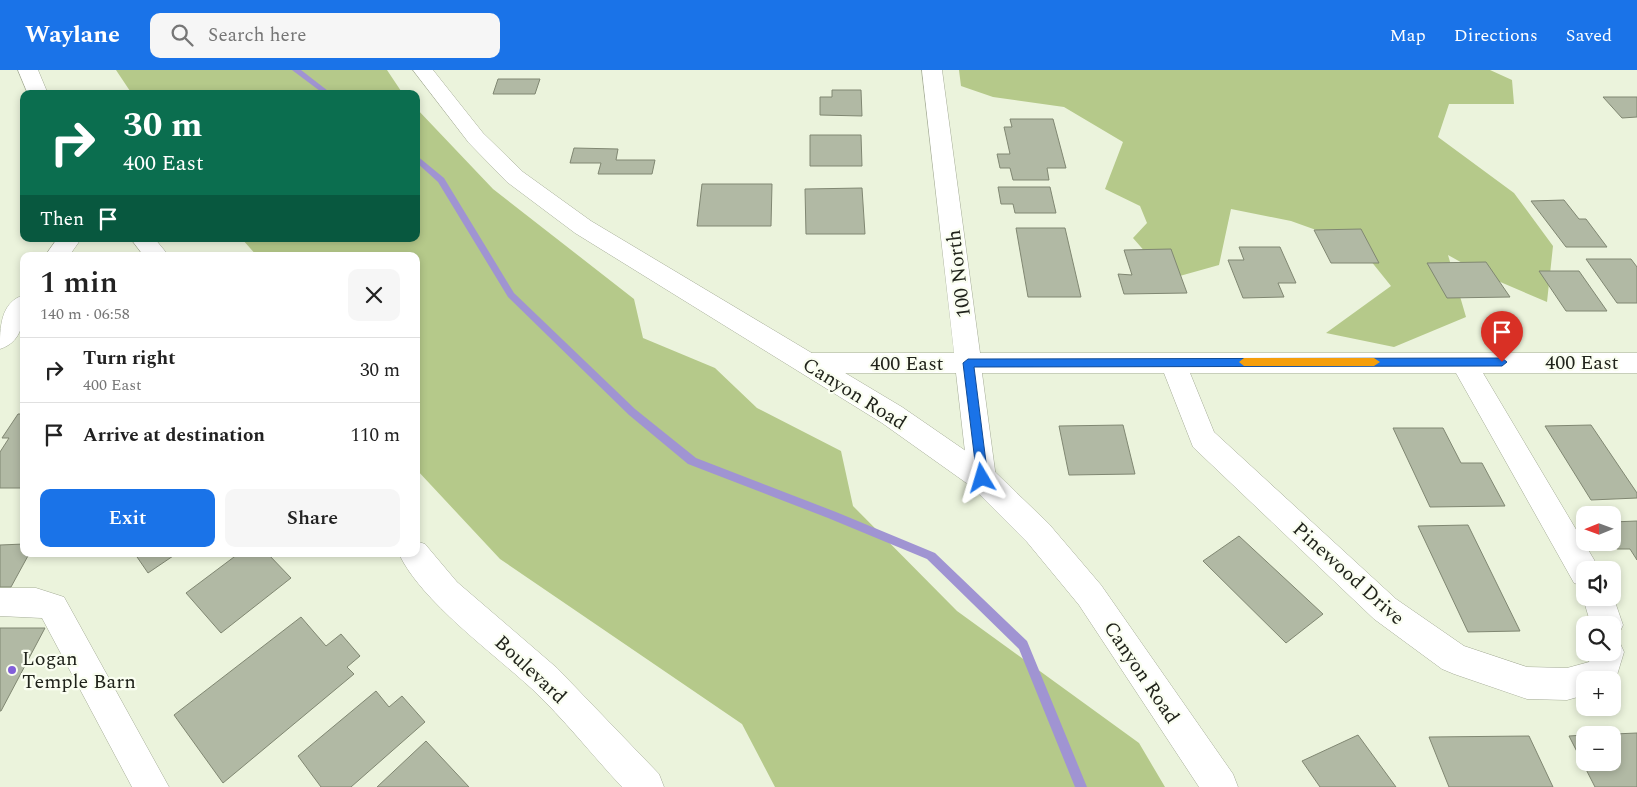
<!DOCTYPE html>
<meta charset="utf-8">
<style>
:root{--surface:#fff;--page:#f6f6f6;--text:#222;--muted:#767676;--line:#e0e0e0;--accent:#1a73e8}
body{margin:0;font-family:Spectral,serif;background:var(--page);color:var(--text);height:100vh;display:flex;flex-direction:column;font-size:19px;white-space:nowrap}
*{box-sizing:border-box;margin:0}
p{font-size:16px;color:var(--muted)}
.icon{flex:none;width:28px;height:28px;fill:none;stroke:currentColor;stroke-width:2;stroke-linecap:round;stroke-linejoin:round}
.map{position:relative;flex:1;overflow:hidden}
.sheet{position:absolute;left:20px;top:182px;width:400px;height:305px;display:flex;flex-direction:column;background:var(--surface);border-radius:10px;box-shadow:0 2px 8px #0003}
.sheet>*{flex:none}
.banner{position:absolute;left:20px;top:20px;width:400px;height:152px;border-radius:10px;box-shadow:0 2px 8px #0003;background:#0b6e4f;color:#fff;overflow:hidden}
.needle{width:32px;rotate:269deg}
.controls{position:absolute;left:1576px;top:436px;display:grid;gap:10px}
.controls a{display:grid;place-items:center;width:45px;height:45px;border-radius:10px;background:var(--surface);box-shadow:0 2px 8px #0003;font-size:25px}
.pin{position:absolute;display:grid;place-items:center;width:42px;height:42px;color:#fff;margin:-51px -21px;border-radius:50% 50% 50% 0;rotate:-45deg;box-shadow:0 0 5px #0007}
.pin .icon{rotate:45deg}
.me{position:absolute;width:55px;margin:-28px;rotate:353deg;stroke-linejoin:round;filter:drop-shadow(0 0 4px #0008)}
.turn{display:flex;align-items:center;gap:18px;height:105px;padding:0 20px;font-size:22px}
.turn .icon{width:65px;height:65px;stroke-width:2.5}
.turn b{display:block;font-size:35px;line-height:42px}
.then{display:flex;align-items:center;height:48px;padding:0 20px;background:#0003;gap:10px;font-size:19px}
.round{display:grid;place-items:center;flex:none;width:52px;height:52px;border-radius:10px;background:var(--page)}
.overview{display:flex;align-items:center;justify-content:space-between;height:85px;padding:0 20px}
h1{font-size:30px;font-weight:600;line-height:38px}
.action{display:flex;gap:10px;margin-top:auto;padding:10px 20px}
.action a{flex:1;height:58px;border-radius:10px;background:var(--accent);color:#fff;font-size:20px;font-weight:600;line-height:58px;text-align:center}
.action a+a{background:var(--page);color:var(--text)}
ul{padding:0;list-style:none}
li{display:flex;align-items:center;gap:15px;height:65px;padding:0 20px;border-top:1px solid var(--line)}
li div{flex:1}
li b{display:block;font-size:19px}
li em{font-style:normal}
header{display:flex;align-items:center;gap:30px;box-sizing:border-box;height:70px;padding:0 25px;background:var(--accent);color:#fff}
header strong{font-size:24px}
nav{display:flex;gap:28px;margin-inline-start:auto;font-size:18px}
.search{width:350px;height:45px;background:var(--page);display:flex;align-items:center;gap:12px;box-sizing:border-box;padding:0 18px;border-radius:10px;color:var(--muted);font-size:19px}
.map>svg:first-child{display:block}
</style>
<header>
<strong>Waylane</strong>
<div class="search"><svg class="icon" aria-label="search" viewBox="0 0 24 24"><circle cx="10" cy="10" r="6"/><path d="M15 15l6 6"/></svg>Search here</div>
<nav><a>Map</a><a>Directions</a><a>Saved</a></nav>
</header>
<div class="map">
<svg width="1637" height="717" viewBox="0 0 1637 717">
<rect width="100%" height="100%" fill="#ebf3dc"/>
<path fill="#b5c98a" d="M116 0H387L403 24H132Z
M959 0H1490L1512 10 1514 34H1449L1438 67 1514 123 1553 176 1547 232 1484 205 1448 185 1466 247 1394 277 1326 263 1391 216 1358 175 1291 151 1231 139 1219 195 1169 209 1133 168 1147 153 1140 136 1105 119 1123 72 1064 37 993 27 961 16Z
M416 38 493 119 634 229 643 268 715 298 757 338 841 381 853 436 957 541 1139 673 1165 717H775L742 654 500 489 416 399V186H257L242 169H416Z"/>
<g fill="none" stroke-linecap="round" stroke-linejoin="round">
<path fill="#a094d2" fill-rule="evenodd" d="M292 0H301L332 24H324Z
M416 85 444 108 514 223 635 339 696 388 836 442 935 483 1027 571 1087 717H1075L1019 579 927 489 828 448 688 394 629 345 508 227 438 112 416 92Z"/>
</g>
<path fill="#b1b9a4" stroke="#808772" d="M498 9H540L535 24H493Z
M832 20H861L862 46 820 45V27H832Z
M1603 27H1637V47L1622 48Z
M1010 49H1053L1066 98H1047L1049 110H1013L1010 98H1000L997 84H1010L1004 57H1012Z
M810 65H861L862 96H810Z
M574 78 618 79 616 90H655L652 104H598L601 93H570Z
M702 114H772L771 156H697Z
M998 117H1050L1056 143H1015L1013 134H1001Z
M862 118 865 164H806L805 119Z
M1564 130 1579 149H1586L1607 177H1566L1531 131Z
M1016 158H1065L1081 227H1028Z
M1361 159 1379 193H1331L1314 160Z
M1239 177H1280L1296 213H1278L1284 227 1243 228 1228 190H1244Z
M1171 179 1187 223 1124 224 1118 204 1132 205 1124 180Z
M1586 189H1631L1637 197V233H1617Z
M1486 192 1510 227 1447 228 1427 193Z
M1539 201H1579L1607 241H1566Z
M18 344H24V418H0V382L9 368H2Z
M1123 355 1135 404 1069 405 1059 356Z
M1591 355 1637 423V428L1591 430 1545 356Z
M1393 358H1443L1461 393H1482L1505 436 1430 437Z
M1637 451V490L1630 479H1617L1612 472V452Z
M1468 455 1520 561 1468 562 1418 456Z
M1239 466 1323 544 1286 573 1203 491Z
M24 474V484H29L11 517H0V475Z
M135 484H176L148 503Z
M238 484H268L291 508 221 563 186 523Z
M301 547 326 576 341 564 360 586 347 597 354 604 223 713 174 645Z
M0 558H45L1 641H0Z
M376 621 389 637 402 626 425 652 351 717H321L298 686Z
M1637 663V717H1595L1569 666 1585 665V692H1612V665H1591Z
M1358 665 1396 717H1320L1302 691Z
M1529 666 1553 717H1449L1429 667Z
M426 671 469 717H377Z"/>
<g fill="none" stroke-linecap="round" stroke-linejoin="round">
<g stroke="#a5ac97" stroke-width="1">
<path id="minor" d="M18 0H38L48 24H28Z
M922 0H942L980 283H1637V303H1483L1596 493 1599 500H1585V517L1574 513 1456 303H1190L1214 362 1396 529 1464 576 1527 597 1567 598 1589 592 1592 582H1612V568L1619 571 1624 582 1614 615 1612 610H1585V625L1567 630 1527 629 1454 604 1442 599 1374 549 1193 377 1164 303H982L996 408 992 417 982 420 972 417 968 408 956 303H807L798 300 794 293 798 286 807 283H954Z
M57 169H81L69 186H45Z
M131 169H155L169 186H144Z
M24 225C24 246 25 271 0 279 0 258 0 232 24 225Z
M416 471 425 474 457 512 557 598 659 704 664 717H622C592 685 564 649 532 619 493 583 421 531 399 484H416Z
M0 518H36L64 527 169 717H132L42 548 0 546Z
M1612 523 1623 555 1618 566 1612 568V555H1591L1583 528 1585 524V528H1612Z"/>
</g>
<g stroke="#a5ac97" stroke-width="1">
<path id="major" d="M413 0H433L483 63 523 102 591 151 902 337 992 399 1049 454 1101 515 1233 704 1238 717H1199L1079 535 1027 472 972 417 882 353 575 163 507 112 469 73Z"/>
</g>
<use href="#minor" fill="#fff" fill-rule="evenodd"/>
<use href="#major" fill="#fff" fill-rule="evenodd"/>
</g>
<path fill="#1a73e8" stroke="#114b97" d="M1502 288 1507 292 1502 296 974 297 988 408 982 413 977 408 963 293 968 289Z"/>
<path fill="#f59e0b" d="M1244 288H1374L1380 292 1374 296H1244L1239 292Z"/>
<circle fill="#825fd9" stroke="#fafef1" stroke-width="2" cx="12" cy="600" r="5"/>
<g text-anchor="middle" stroke-width="4.5" stroke-linejoin="round" paint-order="stroke">
<g font-size="20" fill="#20231b" stroke="#fafef1">
<text transform="translate(958 204) rotate(-97)" y="7">100 North</text>
<text x="1582" y="299">400 East</text>
<text x="907" y="300">400 East</text>
<text transform="translate(855 323) rotate(32)" y="7">Canyon Road</text>
<text transform="translate(1349 503) rotate(42)" y="7">Pinewood Drive</text>
<text transform="translate(531 599) rotate(43)" y="7">Boulevard</text>
<text transform="translate(1142 602) rotate(56)" y="7">Canyon Road</text>
</g>
<g font-size="20" fill="#20231b" stroke="#fafef1" text-anchor="start">
<text x="22" y="595">Logan<tspan x="22" dy="23">Temple Barn</tspan></text>
</g>
</g>
</svg>
<div class="controls">
<a><svg class="needle" viewBox="-14 -14 28 28"><path d="M0-13l5 13h-10z" fill="#e53935"/><path d="M0 13l5-13h-10z" fill="#767676"/></svg></a>
<a><svg class="icon" aria-label="sound" viewBox="0 0 24 24"><path d="M4 9h4l5-4v14l-5-4H4zM17 9q2 3 0 6"/></svg></a>
<a><svg class="icon" aria-label="search" viewBox="0 0 24 24"><circle cx="10" cy="10" r="6"/><path d="M15 15l6 6"/></svg></a>
<a>+</a>
<a>−</a>
</div>
<div class="pin" style="left:1502px;top:292px;background:#d93025"><svg class="icon" aria-label="arrive" viewBox="0 0 24 24"><path d="M6 21V4h12l-3 4 3 4H6"/></svg></div>
<svg class="me" style="left:982px;top:408px" viewBox="-20 -20 40 40"><path d="M0-17L14 15 0 8-14 15z" fill="#1a73e8" stroke="#fff" stroke-width="4"/></svg>
<div class="banner">
<div class="turn"><svg class="icon" aria-label="right" viewBox="0 0 24 24"><path d="M7 20v-9h11M14 6l5 5-5 5"/></svg><div><b>30 m</b>400 East</div></div>
<div class="then">Then<svg class="icon" aria-label="arrive" viewBox="0 0 24 24"><path d="M6 21V4h12l-3 4 3 4H6"/></svg></div>
</div>
<section class="sheet">
<div class="overview"><div><h1>1 min</h1><p>140 m · 06:58</p></div><a class="round"><svg class="icon" aria-label="close" viewBox="0 0 24 24"><path d="M6 6l12 12M18 6L6 18"/></svg></a></div>
<ul>
<li><svg class="icon" aria-label="right" viewBox="0 0 24 24"><path d="M7 20v-9h11M14 6l5 5-5 5"/></svg><div><b>Turn right</b><p>400 East</p></div><em>30 m</em></li>
<li><svg class="icon" aria-label="arrive" viewBox="0 0 24 24"><path d="M6 21V4h12l-3 4 3 4H6"/></svg><div><b>Arrive at destination</b></div><em>110 m</em></li>
</ul>
<div class="action"><a>Exit</a><a>Share</a></div>
</section>
</div>
